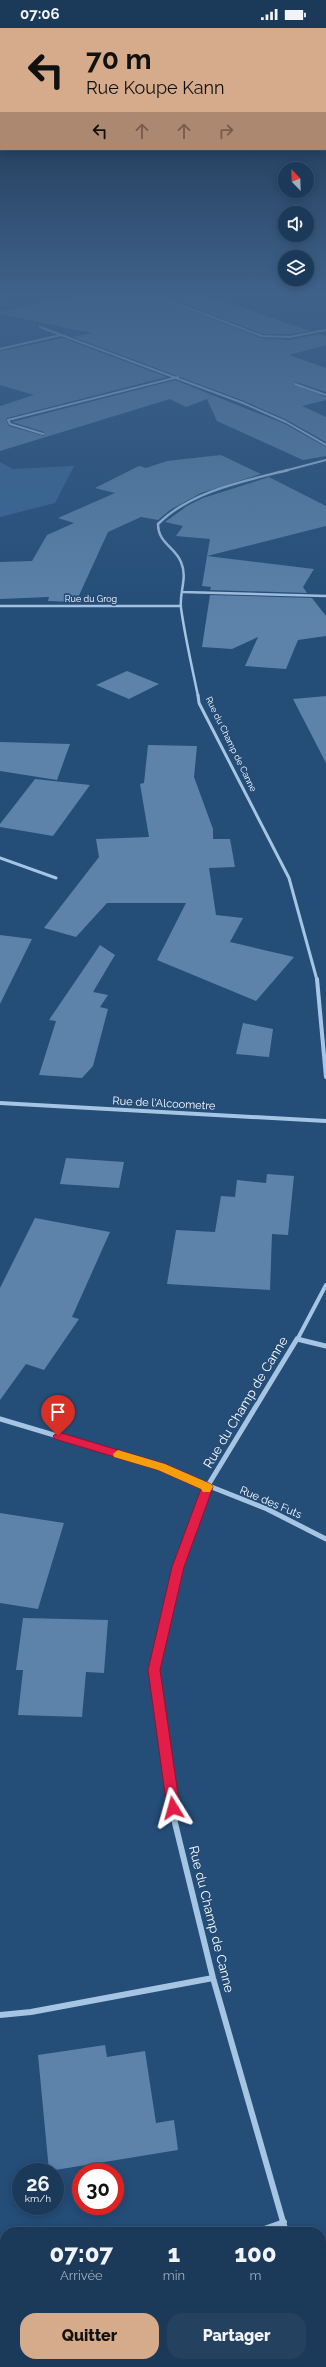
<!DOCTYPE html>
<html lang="fr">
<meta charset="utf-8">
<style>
:root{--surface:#1b3a5a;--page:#244160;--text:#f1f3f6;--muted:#a0adbb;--line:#395470;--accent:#d6ab8b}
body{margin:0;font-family:Raleway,sans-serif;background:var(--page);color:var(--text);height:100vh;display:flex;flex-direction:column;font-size:15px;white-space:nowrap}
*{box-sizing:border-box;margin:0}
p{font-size:13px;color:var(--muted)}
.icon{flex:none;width:22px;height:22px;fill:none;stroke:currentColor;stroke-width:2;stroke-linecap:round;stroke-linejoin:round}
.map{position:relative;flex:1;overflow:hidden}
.panel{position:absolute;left:0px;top:2199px;width:326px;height:140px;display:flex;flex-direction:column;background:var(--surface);border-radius:16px 16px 0 0;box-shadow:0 2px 10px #0003,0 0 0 1px var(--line)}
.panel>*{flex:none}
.hud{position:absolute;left:0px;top:0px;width:326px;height:122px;box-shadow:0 2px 10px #0003,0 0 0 1px var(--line);background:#d6ab8b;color:#111;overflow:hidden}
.needle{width:26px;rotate:337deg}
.controls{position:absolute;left:278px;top:134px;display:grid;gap:8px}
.controls a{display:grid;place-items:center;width:36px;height:36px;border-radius:50%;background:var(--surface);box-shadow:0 2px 10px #0003,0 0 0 1px var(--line);font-size:20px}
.speed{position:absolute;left:12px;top:2135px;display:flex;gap:8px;font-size:20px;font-weight:700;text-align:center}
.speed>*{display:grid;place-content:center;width:52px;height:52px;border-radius:50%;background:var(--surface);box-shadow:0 2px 10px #0003,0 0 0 1px var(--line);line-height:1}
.speed small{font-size:10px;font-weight:400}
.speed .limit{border:6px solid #d22;background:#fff;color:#111}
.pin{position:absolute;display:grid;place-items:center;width:34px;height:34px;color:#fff;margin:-41px -17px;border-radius:50% 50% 50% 0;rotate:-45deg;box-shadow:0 0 4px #0007}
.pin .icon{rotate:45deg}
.me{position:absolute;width:44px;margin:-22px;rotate:352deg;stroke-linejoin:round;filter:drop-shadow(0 0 3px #0008)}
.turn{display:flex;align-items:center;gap:14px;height:84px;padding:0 20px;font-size:18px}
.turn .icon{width:52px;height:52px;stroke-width:2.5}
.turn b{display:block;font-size:28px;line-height:34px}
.lanes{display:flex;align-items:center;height:38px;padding:0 20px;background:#0003;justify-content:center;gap:20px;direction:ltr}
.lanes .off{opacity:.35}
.eta{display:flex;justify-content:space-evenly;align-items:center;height:68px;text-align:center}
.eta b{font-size:24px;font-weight:800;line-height:28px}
.cta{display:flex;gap:8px;margin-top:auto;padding:8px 20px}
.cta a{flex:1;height:46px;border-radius:16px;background:var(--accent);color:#111;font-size:16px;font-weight:800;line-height:46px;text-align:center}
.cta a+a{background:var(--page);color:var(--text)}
.status{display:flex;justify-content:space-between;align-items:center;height:28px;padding:0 20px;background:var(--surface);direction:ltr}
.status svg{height:11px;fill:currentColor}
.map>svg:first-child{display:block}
</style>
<div class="status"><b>07:06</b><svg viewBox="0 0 49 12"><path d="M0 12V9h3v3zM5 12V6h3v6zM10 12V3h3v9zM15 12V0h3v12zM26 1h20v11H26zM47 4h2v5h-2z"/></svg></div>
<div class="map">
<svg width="326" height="2339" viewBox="0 0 326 2339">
<rect width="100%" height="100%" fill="#244d78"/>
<path fill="#386795" d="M0 264H34L0 273Z
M0 434 13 441 74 438 55 475 0 489Z"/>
<path fill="#5d83aa" d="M87 264H197L310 303 289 306H263L174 272 171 275 262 310 289 312 319 306 326 308V317L289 327 326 340V364L296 354 293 356 326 369V372L302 378 326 389V414L287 392 244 373 73 309 92 305 0 286V284Z
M63 310 167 349 7 390 6 392 9 398 44 408V404L12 394 175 352 285 396 326 419V428L303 432 217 393 207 371 186 379 170 371 0 423V378L34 367 0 357V323Z
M221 427 261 446 201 465 170 482 158 492 141 489 108 504 76 574 48 573 49 569 0 571V534L32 533 47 507 74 495 58 490 115 465 95 460 139 438 146 440 167 433Z
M269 449 326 478V498L207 528 210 511 176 508 183 498 165 494 187 478 203 470Z
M207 528 314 541 303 559 307 565 210 562 211 559 202 558Z
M210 567 312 570 326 588V608L298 612 286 641 245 638 258 609 232 621 202 619Z
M127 643 159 656 129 671 96 657Z
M326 668V735L293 671Z
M0 714 70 716 57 752 0 743Z
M148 717 197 718 194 749 213 801V811H230L235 839 209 840 216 887 243 890 230 914 294 929 256 973 157 932 186 875H107L76 909 44 900 99 829 96 811 149 809 140 756 144 755Z
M35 751 90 757 53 808 0 799V796Z
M0 907 32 911 0 976Z
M100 917 115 927 93 964 108 967 100 979 108 981 93 1038 82 1050 39 1047 56 993 49 992Z
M243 995 273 1001 269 1029 236 1026Z
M66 1130 124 1134 119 1160 60 1156Z
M267 1146 294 1148 288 1207 272 1206 270 1262 167 1256 176 1202 215 1204 221 1168 235 1169 237 1152 266 1155Z
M35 1190 110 1204 72 1289 79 1291 44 1342 26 1336 0 1372V1260Z
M0 1485 64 1495 38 1581 0 1575Z
M23 1590 108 1592 104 1645 86 1644 82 1689 18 1687 23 1642H16Z
M105 2017 107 2029 145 2023 156 2095 174 2092 178 2122 49 2143 38 2027Z"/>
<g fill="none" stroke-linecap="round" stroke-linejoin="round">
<path stroke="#a6c5e3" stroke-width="2" d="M173 274 262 308 289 309 326 302
M40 299 243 375 286 394 326 417
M0 321 61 307
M295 356 326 367
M43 406 10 396 8 392 178 349
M284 443 326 432"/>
<path stroke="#a6c5e3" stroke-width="2.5" d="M183 564 326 568
M0 578H181
M198 668C192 639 185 609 181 580 179 564 188 550 181 534 175 519 158 515 158 496 191 463 244 453 288 442"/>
<path stroke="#a6c5e3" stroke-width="3" d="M198 667 199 675 289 850 317 952
M0 830 56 850"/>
<path stroke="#a6c5e3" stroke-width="4" d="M317 951 326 1049
M0 1075 326 1093
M297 1311 300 1312
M297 1312 326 1257"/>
<path stroke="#a6c5e3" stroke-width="5" d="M297 1311 326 1318
M0 1391 161 1439 267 1481 326 1511
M171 1766 154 1642 178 1539 207 1459 297 1311"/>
<path stroke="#a6c5e3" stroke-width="6" d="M171 1765 175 1795 213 1950 286 2204
M0 1987 31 1984 213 1950
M256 2204 284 2194
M0 2282 5 2281
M302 2334 303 2339"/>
</g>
<linearGradient id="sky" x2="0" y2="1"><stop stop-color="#142a42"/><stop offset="0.45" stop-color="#3f628b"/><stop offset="1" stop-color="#3f628b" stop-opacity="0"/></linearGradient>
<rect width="326" height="592" fill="url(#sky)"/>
<path fill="#e11d48" stroke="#92132f" d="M58 1404 165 1436 211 1456 213 1459 184 1539 160 1642 180 1780 178 1784 173 1785 169 1784 167 1780 148 1642 172 1539 201 1461 158 1442 55 1411 53 1408Z"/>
<path fill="#f59e0b" d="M118 1422 165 1436 211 1456 213 1459 210 1464H203L201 1461 158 1442 114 1429 113 1426Z"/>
<g text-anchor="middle" stroke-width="3.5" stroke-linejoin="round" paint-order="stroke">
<g font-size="9" fill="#fff" stroke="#244d78">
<text x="91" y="574">Rue du Grog</text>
<text transform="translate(231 716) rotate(64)" y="3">Rue du Champ de Canne</text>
</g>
<g font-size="11" fill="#fff" stroke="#244d78">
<text transform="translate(164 1075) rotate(3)" y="4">Rue de l'Alcoometre</text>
<text transform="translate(271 1474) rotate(23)" y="4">Rue des Futs</text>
</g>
<g font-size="13" fill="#fff" stroke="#244d78">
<text transform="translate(245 1374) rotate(-59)" y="5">Rue du Champ de Canne</text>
<text transform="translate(212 1891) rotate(76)" y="5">Rue du Champ de Canne</text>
</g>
</g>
</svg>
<div class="controls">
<a><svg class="needle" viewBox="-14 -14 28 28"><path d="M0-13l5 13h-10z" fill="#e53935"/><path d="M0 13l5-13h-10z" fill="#a0adbb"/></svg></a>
<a><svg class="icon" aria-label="sound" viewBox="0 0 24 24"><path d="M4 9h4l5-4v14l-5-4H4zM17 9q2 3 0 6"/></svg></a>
<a><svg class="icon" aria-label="layers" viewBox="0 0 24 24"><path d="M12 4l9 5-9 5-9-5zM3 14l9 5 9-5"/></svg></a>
</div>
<div class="speed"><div>26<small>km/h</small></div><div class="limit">30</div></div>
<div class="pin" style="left:58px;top:1408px;background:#d93025"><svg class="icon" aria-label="arrive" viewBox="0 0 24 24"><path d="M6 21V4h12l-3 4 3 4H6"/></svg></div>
<svg class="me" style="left:173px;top:1780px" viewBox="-20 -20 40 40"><path d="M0-17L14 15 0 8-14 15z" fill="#e11d48" stroke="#fff" stroke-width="4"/></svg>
<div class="hud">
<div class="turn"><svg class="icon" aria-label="left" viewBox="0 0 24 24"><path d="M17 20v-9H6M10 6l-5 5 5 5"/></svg><div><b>70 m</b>Rue Koupe Kann</div></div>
<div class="lanes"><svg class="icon" aria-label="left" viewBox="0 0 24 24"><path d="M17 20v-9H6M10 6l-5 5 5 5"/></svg><svg class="icon off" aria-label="ahead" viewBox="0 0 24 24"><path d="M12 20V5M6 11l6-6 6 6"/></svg><svg class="icon off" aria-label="ahead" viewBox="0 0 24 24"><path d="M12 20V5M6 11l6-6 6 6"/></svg><svg class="icon off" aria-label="right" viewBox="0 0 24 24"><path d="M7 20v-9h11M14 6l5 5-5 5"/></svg></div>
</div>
<section class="panel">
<div class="eta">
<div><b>07:07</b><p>Arrivée</p></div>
<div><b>1</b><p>min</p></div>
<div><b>100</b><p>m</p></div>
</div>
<div class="cta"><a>Quitter</a><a>Partager</a></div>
</section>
</div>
